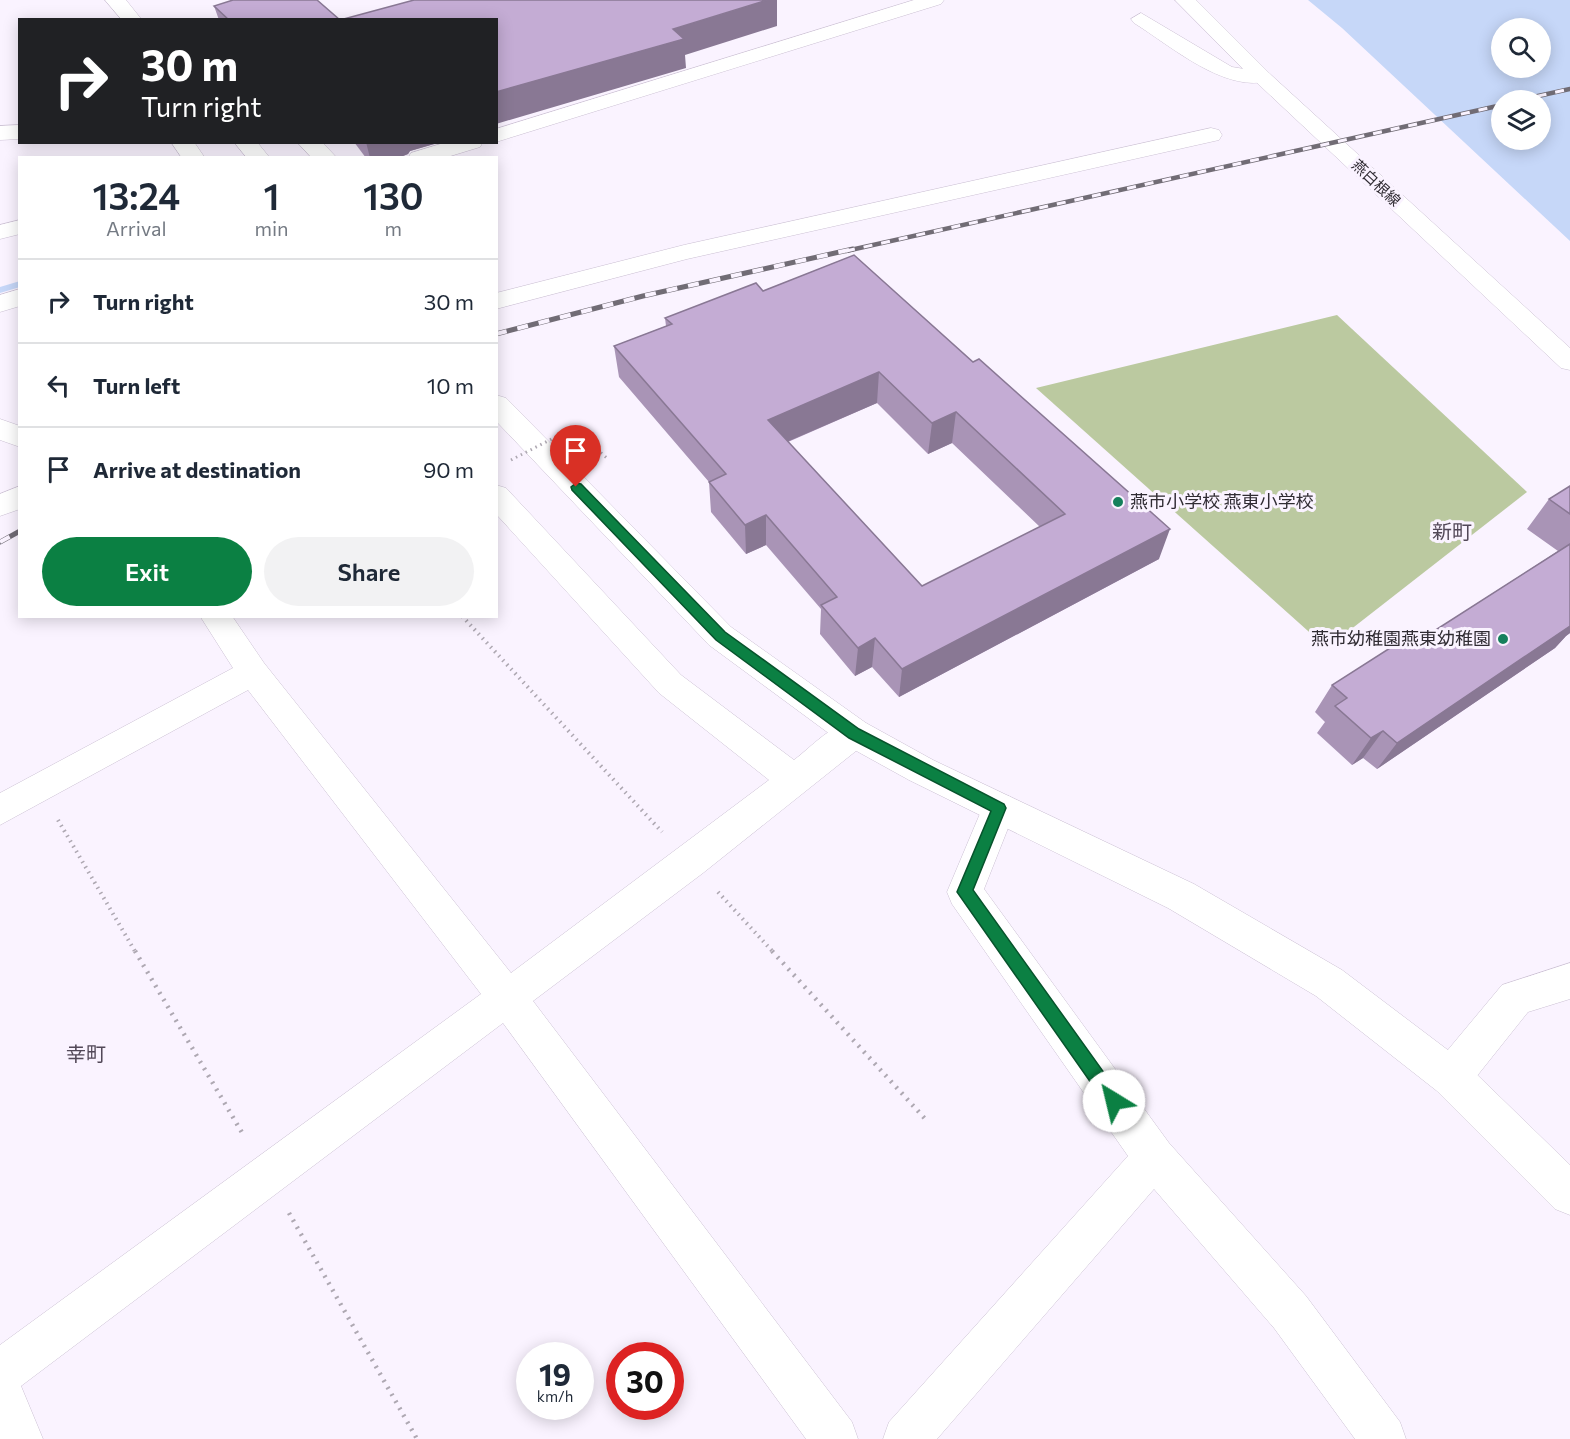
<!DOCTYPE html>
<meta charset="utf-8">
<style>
:root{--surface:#fff;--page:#f2f2f3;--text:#1f2937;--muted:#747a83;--line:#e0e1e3;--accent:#0b8043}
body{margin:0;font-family:Commissioner,"Noto Sans JP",sans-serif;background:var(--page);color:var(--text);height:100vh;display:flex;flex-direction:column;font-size:22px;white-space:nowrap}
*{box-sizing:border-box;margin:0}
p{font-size:20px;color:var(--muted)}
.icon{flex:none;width:33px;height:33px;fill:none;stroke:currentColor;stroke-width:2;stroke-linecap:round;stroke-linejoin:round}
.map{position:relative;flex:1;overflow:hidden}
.sheet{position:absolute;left:18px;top:156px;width:480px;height:462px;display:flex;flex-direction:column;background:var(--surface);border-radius:0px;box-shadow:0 3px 15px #0003}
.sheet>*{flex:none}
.guide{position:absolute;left:18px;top:18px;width:480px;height:126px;border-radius:0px;box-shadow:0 3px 15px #0003;background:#202124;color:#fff;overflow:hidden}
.fabs{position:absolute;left:1491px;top:18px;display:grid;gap:12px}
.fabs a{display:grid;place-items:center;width:60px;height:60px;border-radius:50%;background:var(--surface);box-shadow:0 3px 15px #0003;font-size:30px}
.speed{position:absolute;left:516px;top:1342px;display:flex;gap:12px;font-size:30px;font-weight:700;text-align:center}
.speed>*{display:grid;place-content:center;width:78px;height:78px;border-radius:50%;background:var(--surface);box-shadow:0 3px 15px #0003;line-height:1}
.speed small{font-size:15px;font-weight:400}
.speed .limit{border:9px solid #d22;background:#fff;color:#111}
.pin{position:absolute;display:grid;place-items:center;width:51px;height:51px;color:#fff;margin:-62px -26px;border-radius:50% 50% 50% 0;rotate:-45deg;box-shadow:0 0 6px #0007}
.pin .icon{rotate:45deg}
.me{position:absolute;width:66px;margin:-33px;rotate:324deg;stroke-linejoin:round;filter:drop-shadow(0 0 4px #0008)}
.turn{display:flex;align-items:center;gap:21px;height:126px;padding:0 24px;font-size:27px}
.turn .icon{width:78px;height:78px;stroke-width:2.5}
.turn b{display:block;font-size:42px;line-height:51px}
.eta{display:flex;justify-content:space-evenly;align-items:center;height:102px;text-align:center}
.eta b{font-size:36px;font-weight:600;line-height:42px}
.action{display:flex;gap:12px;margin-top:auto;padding:12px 24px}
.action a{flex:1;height:69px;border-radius:36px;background:var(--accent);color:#fff;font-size:24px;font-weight:600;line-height:69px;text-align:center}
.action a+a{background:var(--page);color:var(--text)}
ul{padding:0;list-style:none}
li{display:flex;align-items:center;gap:18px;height:84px;padding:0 24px;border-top:2px solid var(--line)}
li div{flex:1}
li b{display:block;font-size:22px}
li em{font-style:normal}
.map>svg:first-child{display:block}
</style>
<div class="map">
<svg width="1570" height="1439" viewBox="0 0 1570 1439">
<rect width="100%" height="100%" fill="#faf3ff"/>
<path fill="#bbc9a0" d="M1337 315 1527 492 1327 648 1036 388Z"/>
<path fill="#c6d7f8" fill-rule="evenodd" d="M1308 0H1570V241L1342 28ZM1502 28H1540V68H1502ZM1502 100H1540V140H1502Z"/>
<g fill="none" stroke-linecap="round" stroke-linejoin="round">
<path fill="#c6d7f8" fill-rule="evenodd" d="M20 281V287L0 293V287Z"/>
<g stroke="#cbc0d3" stroke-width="1">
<path id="street" d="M914 0H944L941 4 496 142V129Z
M1141 13 1232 67 1269 73 1272 77 1269 81C1224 93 1171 46 1134 23L1131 19Z
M20 125V139L0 140V126Z
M1211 128 1219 130 1222 135 1219 140 687 259 496 309V293L684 245Z
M171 142H194L205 158H182Z
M297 142H322L337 158H312Z
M447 142H483L480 147 444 158H408L411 153Z
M20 220V234L0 239V225Z
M20 289V306L0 312V295Z
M0 419 20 426V447L0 440Z
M496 485 506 488 681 675 794 760C814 745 840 714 866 723L871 733 866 743 703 873 533 1001 852 1422 858 1439H806L503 1023 21 1386 43 1439H0V1345L481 994 248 690 0 825V793L233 668 200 616H232L264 663 511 973 769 780 659 693 496 514Z
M20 486V509L0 516V494Z
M999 793 1011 797 1016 808 984 889 1169 1143 1306 1296 1400 1422 1406 1439H1355L1274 1328 1154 1189 937 1439H883L889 1422 1128 1156 952 904 947 892 987 797Z
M1570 963V999L1528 1012 1465 1091 1451 1097 1437 1091 1431 1077 1437 1063 1502 985Z"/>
</g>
<g stroke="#cbc0d3" stroke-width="1">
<path id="secondary" d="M105 0H126L142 20H122Z
M1175 0H1196L1269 73 1570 348V370L1561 368 1255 81Z
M234 142H257L270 158H247Z
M496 395 506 398 731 627 866 723 933 760 1194 884 1342 970 1465 1063 1570 1165V1215L1555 1209 1437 1091 1316 996 1168 908 909 780 842 743 709 645 496 421Z"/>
</g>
<path stroke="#aea8b2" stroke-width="3" stroke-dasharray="1.5 4" stroke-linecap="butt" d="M576 431 608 459"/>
<path stroke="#aea8b2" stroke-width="4" stroke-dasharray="1.5 4.5" stroke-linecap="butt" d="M462 616 662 832
M58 820 136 953
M718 892 774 953"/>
<path stroke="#aea8b2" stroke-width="4.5" stroke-dasharray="2 6" stroke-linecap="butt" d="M135 951 244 1136
M772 951 928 1122
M289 1213 417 1439"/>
<use href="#street" fill="#fff" fill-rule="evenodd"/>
<use href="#secondary" fill="#fff" fill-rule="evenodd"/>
<g stroke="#716c75" stroke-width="4.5">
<path id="rail-far1" d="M1520 100 1570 89
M846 251 1502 105"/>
</g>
<g stroke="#716c75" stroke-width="5">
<path id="rail" d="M496 334 643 296 853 249
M0 542 20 531"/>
</g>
<use href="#rail-far1" stroke="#faf3ff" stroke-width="3" stroke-dasharray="9" stroke-linecap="butt"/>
<use href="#rail" stroke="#faf3ff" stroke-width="4" stroke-dasharray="11" stroke-linecap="butt"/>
<path stroke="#aea8b2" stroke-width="3" stroke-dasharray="1.5 4" stroke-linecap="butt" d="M511 460 573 428"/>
</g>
<path fill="#a994b6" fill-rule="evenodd" d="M214 6 340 20H219Z
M354 142H441L410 151 408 154 398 158H366Z
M854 255 1159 559 899 697 872 667 855 676 820 634 821 609 766 545 746 554 711 512 709 482 619 377 614 346 666 326 665 318 763 291ZM877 403 928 454 952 443 1040 527 922 586 788 442Z
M1570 486V633L1566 636 1555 648 1377 769 1363 758 1352 765 1317 733 1325 722 1315 712 1332 685 1420 640 1558 551 1527 529 1549 499Z"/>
<path fill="#897894" d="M767 0H777V26L685 55 686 68 496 124V92L673 29Z
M366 142H441L410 151 408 154 398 158H370Z
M879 372 877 403 768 450V420Z
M956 412 952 443 928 454 932 423Z
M766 515V545L746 554 745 525Z
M1170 529 1159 559 899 697 902 669Z
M1570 623V633L1566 636 1555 648 1377 769 1397 743Z
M875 638 872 667 855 676 858 648Z
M1383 731 1363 758 1352 765 1371 738Z"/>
<path fill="#c4acd4" stroke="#897894" stroke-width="1.5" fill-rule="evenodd" d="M233 0H317L340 20H229L214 6Z
M414 0H767L673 29 684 39 496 92V20H340Z
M854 255 973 362 979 359 1170 529 902 669 875 638 858 648 821 605 837 597 766 515 745 525 709 482 726 474 614 346 672 324 665 318 756 283 763 291ZM879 372 932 423 956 412 1065 514 922 586 768 420Z
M1570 486V514L1549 499Z
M1570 544V626L1397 743 1383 731 1371 738 1335 706 1347 698 1332 685 1412 634 1420 640Z"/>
<path fill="#0b8043" stroke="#07532c" stroke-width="1.5" d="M576 483 581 484 725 632 859 729 1004 804 1006 808 973 890 1120 1095 1122 1101 1120 1107 1114 1109 1108 1107 957 892 991 811 849 738 716 640 572 490 571 487Z"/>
<g fill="#15805c" stroke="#faf3ff" stroke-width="2">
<circle cx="1118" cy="502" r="6"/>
<circle cx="1503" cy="639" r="6"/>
</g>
<g text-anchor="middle" stroke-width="6" stroke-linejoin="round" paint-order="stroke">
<g font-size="15" fill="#302c33" stroke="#faf3ff">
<text transform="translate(1376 183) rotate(43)" y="5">燕白根線</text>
</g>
<g font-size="18" fill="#302c33" stroke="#faf3ff" text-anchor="start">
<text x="1130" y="508">燕市小学校 燕東小学校</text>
<text x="1491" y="645" text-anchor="end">燕市幼稚園燕東幼稚園</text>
</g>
<g font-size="20" fill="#524858" stroke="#faf3ff">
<text x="1452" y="539">新町</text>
<text x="86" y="1061">幸町</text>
</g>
</g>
</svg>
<div class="fabs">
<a><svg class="icon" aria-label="search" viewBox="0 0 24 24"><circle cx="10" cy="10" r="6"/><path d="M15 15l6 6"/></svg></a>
<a><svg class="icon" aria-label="layers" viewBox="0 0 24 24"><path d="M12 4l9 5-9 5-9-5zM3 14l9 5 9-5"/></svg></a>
</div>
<div class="speed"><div>19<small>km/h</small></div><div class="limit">30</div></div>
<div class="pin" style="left:576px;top:487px;background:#d93025"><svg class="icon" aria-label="arrive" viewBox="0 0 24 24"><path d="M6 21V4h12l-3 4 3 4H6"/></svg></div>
<svg class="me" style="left:1114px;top:1101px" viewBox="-20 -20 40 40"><circle r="19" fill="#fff"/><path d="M0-13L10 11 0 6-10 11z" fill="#0b8043"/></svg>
<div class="guide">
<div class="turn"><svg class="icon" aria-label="right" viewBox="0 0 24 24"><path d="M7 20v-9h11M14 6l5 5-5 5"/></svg><div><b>30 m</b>Turn right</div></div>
</div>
<section class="sheet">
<div class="eta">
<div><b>13:24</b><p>Arrival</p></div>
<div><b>1</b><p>min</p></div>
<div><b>130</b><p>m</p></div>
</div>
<ul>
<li><svg class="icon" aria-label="right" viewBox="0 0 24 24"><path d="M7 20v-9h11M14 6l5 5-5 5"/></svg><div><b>Turn right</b></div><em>30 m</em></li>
<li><svg class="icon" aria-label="left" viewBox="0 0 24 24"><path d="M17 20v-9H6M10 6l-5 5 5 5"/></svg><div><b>Turn left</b></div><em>10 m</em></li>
<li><svg class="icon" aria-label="arrive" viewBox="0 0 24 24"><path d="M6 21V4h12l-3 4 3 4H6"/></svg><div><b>Arrive at destination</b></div><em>90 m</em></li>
</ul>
<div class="action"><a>Exit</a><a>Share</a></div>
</section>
</div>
